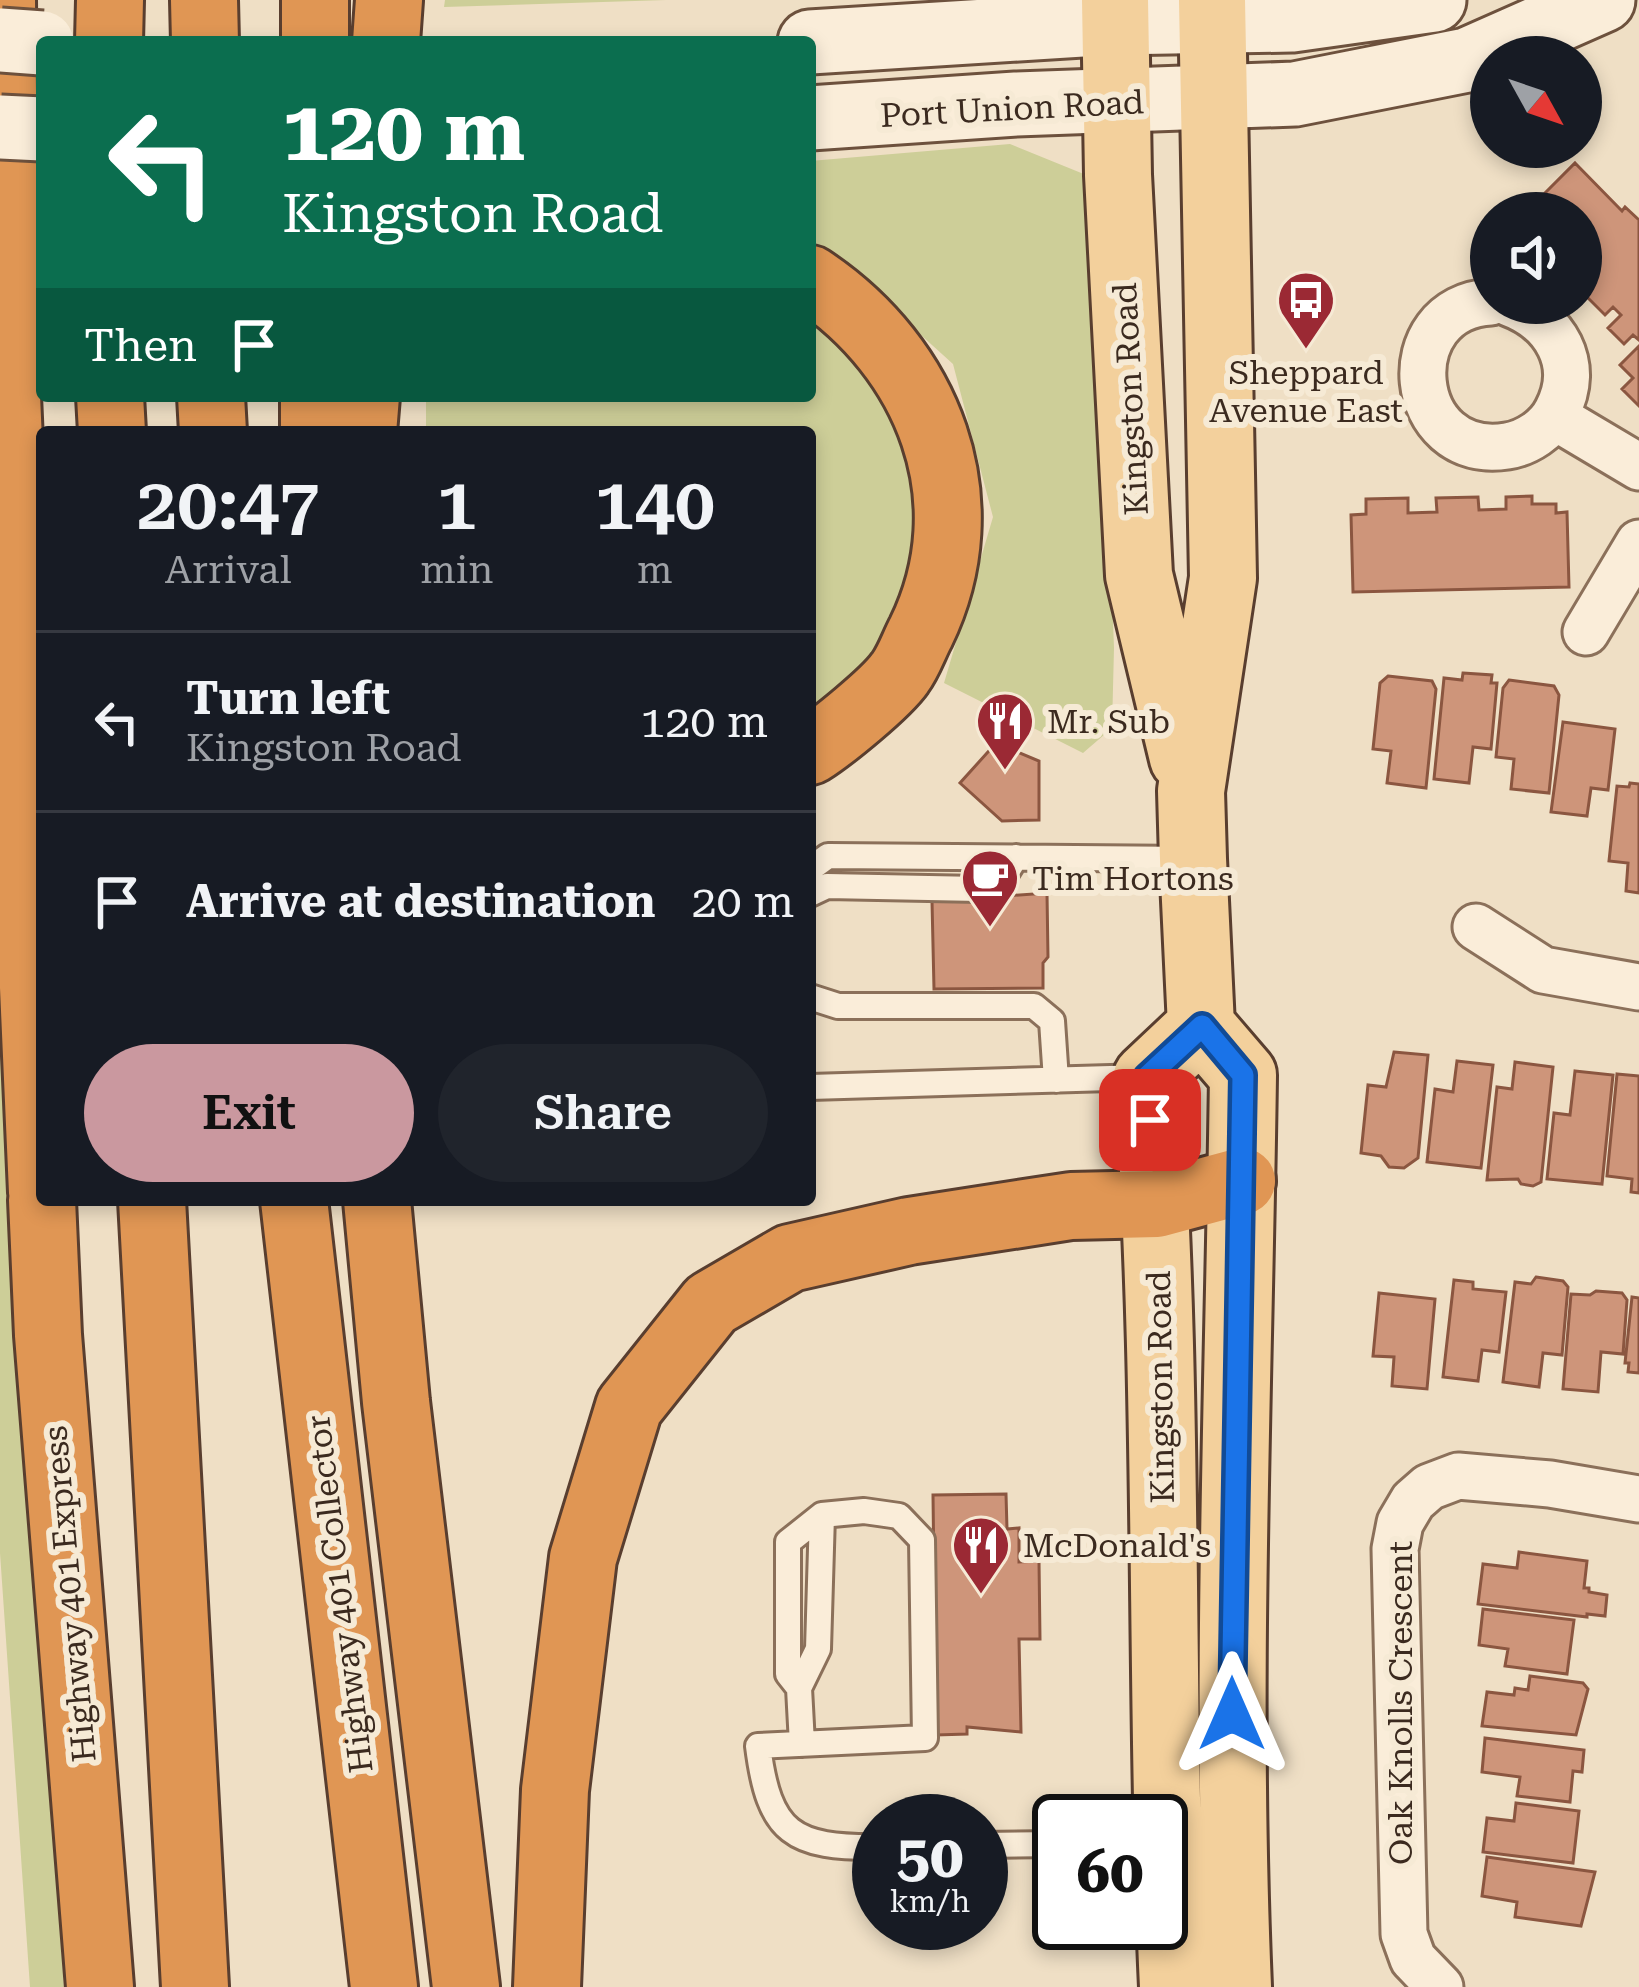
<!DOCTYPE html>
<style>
:root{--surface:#171b24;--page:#20242c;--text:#f1f3f6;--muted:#9ea1a6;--line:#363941;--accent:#ca989f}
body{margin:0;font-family:"Roboto Serif",serif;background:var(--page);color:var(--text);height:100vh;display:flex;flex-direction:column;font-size:45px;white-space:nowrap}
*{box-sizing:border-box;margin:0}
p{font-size:39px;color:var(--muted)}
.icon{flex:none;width:66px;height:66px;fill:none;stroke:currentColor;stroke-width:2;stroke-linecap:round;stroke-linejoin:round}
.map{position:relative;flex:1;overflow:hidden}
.panel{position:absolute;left:36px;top:426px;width:780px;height:780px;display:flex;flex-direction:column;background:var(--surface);border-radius:12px;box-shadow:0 6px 18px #0003}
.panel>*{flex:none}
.hud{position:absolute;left:36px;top:36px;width:780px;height:366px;border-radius:12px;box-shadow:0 6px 18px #0003;background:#0b6e4f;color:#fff;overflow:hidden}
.needle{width:78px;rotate:130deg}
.controls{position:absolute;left:1470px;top:36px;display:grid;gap:24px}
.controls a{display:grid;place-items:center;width:132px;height:132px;border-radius:50%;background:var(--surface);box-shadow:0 6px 18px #0003;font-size:60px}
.speed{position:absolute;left:852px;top:1794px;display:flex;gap:24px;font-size:60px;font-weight:700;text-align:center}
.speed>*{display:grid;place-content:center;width:156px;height:156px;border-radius:50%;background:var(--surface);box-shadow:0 6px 18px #0003;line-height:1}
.speed small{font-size:30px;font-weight:400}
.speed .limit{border:6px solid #111;border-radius:18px;background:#fff;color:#111}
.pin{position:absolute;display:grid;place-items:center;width:102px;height:102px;color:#fff;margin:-51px;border-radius:24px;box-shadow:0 6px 18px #0006}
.me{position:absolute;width:132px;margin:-66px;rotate:0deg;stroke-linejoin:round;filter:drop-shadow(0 0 9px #0008)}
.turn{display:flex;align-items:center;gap:42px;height:252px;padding:0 48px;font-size:54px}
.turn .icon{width:156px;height:156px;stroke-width:2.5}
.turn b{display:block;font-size:84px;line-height:102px}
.then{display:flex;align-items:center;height:114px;padding:0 48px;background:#0003;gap:24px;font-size:45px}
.eta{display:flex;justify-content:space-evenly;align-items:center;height:204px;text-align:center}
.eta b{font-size:72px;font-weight:600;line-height:84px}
.action{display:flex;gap:24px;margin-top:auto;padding:24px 48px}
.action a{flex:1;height:138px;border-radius:72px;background:var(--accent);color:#111;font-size:48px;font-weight:600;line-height:138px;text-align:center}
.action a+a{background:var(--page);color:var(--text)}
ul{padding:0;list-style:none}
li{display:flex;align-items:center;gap:36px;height:180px;padding:0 48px;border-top:3px solid var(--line)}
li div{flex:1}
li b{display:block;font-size:45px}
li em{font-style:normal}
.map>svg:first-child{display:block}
</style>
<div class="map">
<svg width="1639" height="1987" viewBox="0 0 1639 1987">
<rect width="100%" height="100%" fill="#efdfc5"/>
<path fill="#cdce98" d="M445 0H666L444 7Z
M1010 144 1096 179 1114 648 1112 728 1083 753 944 683 993 517 953 364 890 307 810 247V161Z
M810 303 910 424 926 529 897 627 835 703 810 717V432H426V396H810Z
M0 897 26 1420 64 1987H30L0 1553Z"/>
<path fill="#ce957a" stroke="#8b5640" stroke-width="3" d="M1575 163 1622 211 1625 207 1639 220V340L1633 335 1624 344 1608 328 1621 315 1613 307 1605 315 1581 291V280L1586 275 1581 270V213H1525Z
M1639 346V406L1622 389 1633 378 1620 365Z
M1532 496V504H1556V513L1567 512 1569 587 1353 592 1351 515 1366 514V499L1408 498V513L1437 512 1436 498 1478 497 1479 510 1506 509V497Z
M1463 673 1492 675 1491 683H1497L1491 749 1473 747 1469 783 1434 779 1444 678 1462 680Z
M1388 676 1432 681 1436 689 1426 788 1387 783 1391 751 1373 749 1380 683Z
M1509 680 1554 686 1559 695 1549 793 1511 789 1514 759 1496 757 1503 688Z
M1563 722 1615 729 1608 790 1591 788 1587 816 1551 812Z
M996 743 1039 761V820L1002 821 960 783Z
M1630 783 1639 784V893L1626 891 1628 863 1609 861 1617 786 1629 787Z
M1047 893 1048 957 1043 963V988L934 989 932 901Z
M1394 1052 1428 1055 1418 1158 1404 1168 1389 1167 1381 1156 1361 1153 1368 1085 1386 1087Z
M1457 1061 1493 1065 1481 1168 1427 1162 1435 1089 1453 1092Z
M1515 1062 1553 1067 1541 1182 1533 1186 1521 1184 1518 1179 1487 1180 1497 1087 1512 1089Z
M1575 1071 1613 1075 1602 1184 1547 1179 1554 1113 1570 1115Z
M1617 1074 1639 1076V1193L1631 1192 1632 1179 1607 1176Z
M1536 1277 1563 1281 1568 1287 1562 1355 1543 1353 1539 1387 1503 1382 1515 1282 1531 1284Z
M1454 1280 1473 1282V1289L1506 1292 1499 1352 1482 1350 1478 1381 1443 1377Z
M1596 1291 1622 1293 1627 1300 1623 1354 1601 1352 1598 1392 1563 1389 1571 1294 1590 1295Z
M1379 1293 1435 1299 1427 1389 1392 1386 1394 1357 1373 1356Z
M1632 1297 1639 1298V1373L1628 1372 1629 1363H1625Z
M1006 1494 1007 1529 1019 1528V1562L1039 1561 1040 1639H1019L1021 1732 967 1727V1734L936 1735 933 1495Z
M1519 1552 1587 1561 1584 1588H1589V1592L1607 1595 1605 1616 1587 1614V1617L1478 1604 1483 1564 1517 1568Z
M1483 1609 1574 1620 1567 1674 1505 1666 1508 1649 1479 1645Z
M1530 1676 1583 1683 1588 1689 1576 1735 1482 1726 1487 1692 1514 1695 1515 1688 1528 1690Z
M1485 1738 1584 1750 1582 1772 1573 1771 1570 1802 1517 1796 1520 1777 1482 1772Z
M1516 1803 1579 1811 1573 1863 1483 1852 1487 1818 1514 1821Z
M1487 1857 1595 1872 1581 1926 1515 1917 1517 1902 1482 1896Z"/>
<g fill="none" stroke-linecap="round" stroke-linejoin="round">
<g stroke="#8b705a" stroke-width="30">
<path id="service" d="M810 869 828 856 1193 859
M810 894 827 886 979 889 1003 878 1016 857
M810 997 838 1006H1034L1052 1021 1056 1080
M810 1087 1145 1077
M799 1688 818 1649 822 1515
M802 1744 799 1688 788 1674V1542L822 1515 864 1511 899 1516 922 1540 925 1738 758 1746C769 1834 793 1848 879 1847
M981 1845 1059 1844"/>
</g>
<g stroke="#8b705a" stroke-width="51">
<path id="minor" d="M1491 302C1391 307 1405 462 1507 446 1527 443 1548 429 1557 411 1582 364 1555 320 1509 303
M1555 417 1639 467
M1586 632 1639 543
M1476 927 1543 970 1639 987
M1440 1987 1413 1959 1404 1934 1395 1549 1400 1523 1413 1501 1429 1487 1458 1476 1550 1484 1639 1499"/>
</g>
<g stroke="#6d513d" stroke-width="69">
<path id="secondary" d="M810 42 1114 23 1292 20 1434 0
M810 118 1016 104 1295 94 1467 60 1603 0"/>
</g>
<g stroke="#593e2f" stroke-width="72">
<path id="primary" d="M1115 0 1118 175 1139 575 1183 758
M1212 0 1223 578 1191 791 1193 859 1201 1026 1243 1075C1239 1379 1225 1683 1238 1987
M1173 1987C1159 1684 1170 1380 1147 1077L1201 1026"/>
</g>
<g stroke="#593e2f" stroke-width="72">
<path id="motorway" d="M2 0 6 373 42 1192
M204 0 205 42
M109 42 110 0
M315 42V0
M386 42 389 0
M810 279C929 358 985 500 921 632 914 645 909 661 900 673 886 693 832 737 810 751
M110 396 112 432
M211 396 213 432
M314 396V432
M363 432 366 396
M42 1200 48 1335 100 1987
M152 1200 195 1987
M294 1200 384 1987
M377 1200 396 1402 466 1987
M547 1987 555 1790 583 1558 629 1407 711 1304 790 1258 909 1231 1071 1206 1157 1204 1242 1181"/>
</g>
<use href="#service" stroke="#faedd9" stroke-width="24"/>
<use href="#minor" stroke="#faedd9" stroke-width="45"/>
<use href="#secondary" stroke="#faedd9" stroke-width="63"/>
<use href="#primary" stroke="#f3d09c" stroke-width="66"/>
<use href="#motorway" stroke="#e09654" stroke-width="66"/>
<g stroke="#6d513d" stroke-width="69" stroke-linecap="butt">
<path id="secondary-bridge" d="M0 40 42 43
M0 127 42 129"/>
</g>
<use href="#secondary-bridge" stroke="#faedd9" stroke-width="63"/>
</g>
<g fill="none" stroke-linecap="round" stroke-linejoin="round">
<g stroke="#114b97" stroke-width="30">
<path id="route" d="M1150 1120 1147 1077 1202 1026 1243 1075 1232 1714"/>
</g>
<use href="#route" stroke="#1a73e8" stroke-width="21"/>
</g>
<defs>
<g id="bus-pin" transform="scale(3)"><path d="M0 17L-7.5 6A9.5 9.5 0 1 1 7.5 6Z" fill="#9b2934" stroke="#f6ead5"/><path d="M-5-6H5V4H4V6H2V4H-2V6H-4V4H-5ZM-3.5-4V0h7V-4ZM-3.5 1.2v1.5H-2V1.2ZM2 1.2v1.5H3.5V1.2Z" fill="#fff"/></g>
<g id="restaurant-pin" transform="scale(3)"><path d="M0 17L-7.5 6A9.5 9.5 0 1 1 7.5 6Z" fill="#9b2934" stroke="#f6ead5"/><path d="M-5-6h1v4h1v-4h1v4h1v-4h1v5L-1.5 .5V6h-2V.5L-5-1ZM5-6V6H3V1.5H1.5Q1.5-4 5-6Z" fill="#fff"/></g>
<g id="cafe-pin" transform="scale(3)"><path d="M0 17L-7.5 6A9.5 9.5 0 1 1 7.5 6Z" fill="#9b2934" stroke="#f6ead5"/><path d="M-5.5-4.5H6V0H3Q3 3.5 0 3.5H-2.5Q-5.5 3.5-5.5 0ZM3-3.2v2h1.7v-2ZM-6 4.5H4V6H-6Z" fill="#fff"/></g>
</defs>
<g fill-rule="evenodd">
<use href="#bus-pin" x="1306" y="300"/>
<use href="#restaurant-pin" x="1005" y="721"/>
<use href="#cafe-pin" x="990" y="878"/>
<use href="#restaurant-pin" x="981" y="1545"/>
</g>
<g text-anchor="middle" stroke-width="12" stroke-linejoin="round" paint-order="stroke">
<g font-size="33" fill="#3b2a1f" stroke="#f6ead5">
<text transform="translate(1012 108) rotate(-3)" y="12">Port Union Road</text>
<text transform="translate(1130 399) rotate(-93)" y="12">Kingston Road</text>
<text transform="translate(1160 1387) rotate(-91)" y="12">Kingston Road</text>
<text transform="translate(69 1594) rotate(-95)" y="12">Highway 401 Express</text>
<text transform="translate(339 1594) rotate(-97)" y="12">Highway 401 Collector</text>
<text transform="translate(1400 1703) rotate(-90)" y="12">Oak Knolls Crescent</text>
</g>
<g font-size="33" fill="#3b2a1f" stroke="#f6ead5" text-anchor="start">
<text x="1306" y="384" text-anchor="middle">Sheppard<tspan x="1306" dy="38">Avenue East</tspan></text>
<text x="1047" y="733">Mr. Sub</text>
<text x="1032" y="890">Tim Hortons</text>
<text x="1023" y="1557">McDonald's</text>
</g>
</g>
</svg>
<div class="controls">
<a><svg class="needle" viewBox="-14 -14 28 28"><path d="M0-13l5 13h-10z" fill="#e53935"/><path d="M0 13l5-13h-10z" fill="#9ea1a6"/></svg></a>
<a><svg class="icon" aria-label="sound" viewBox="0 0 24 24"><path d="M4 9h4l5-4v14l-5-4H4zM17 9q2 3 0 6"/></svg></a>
</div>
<div class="speed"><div>50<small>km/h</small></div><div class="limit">60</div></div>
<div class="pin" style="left:1150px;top:1120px;background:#d93025"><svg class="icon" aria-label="arrive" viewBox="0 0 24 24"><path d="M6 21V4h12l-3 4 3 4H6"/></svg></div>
<svg class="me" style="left:1232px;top:1714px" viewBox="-20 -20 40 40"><path d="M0-17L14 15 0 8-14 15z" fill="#1a73e8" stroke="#fff" stroke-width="4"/></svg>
<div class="hud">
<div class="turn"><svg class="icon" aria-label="left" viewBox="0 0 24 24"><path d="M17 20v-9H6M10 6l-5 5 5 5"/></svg><div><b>120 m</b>Kingston Road</div></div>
<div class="then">Then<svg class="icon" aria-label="arrive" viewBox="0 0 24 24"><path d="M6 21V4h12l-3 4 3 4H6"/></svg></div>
</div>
<section class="panel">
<div class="eta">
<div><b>20:47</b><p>Arrival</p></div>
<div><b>1</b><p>min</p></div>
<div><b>140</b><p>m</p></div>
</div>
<ul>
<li><svg class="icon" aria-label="left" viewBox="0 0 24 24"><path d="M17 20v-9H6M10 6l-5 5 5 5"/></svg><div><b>Turn left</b><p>Kingston Road</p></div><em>120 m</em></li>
<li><svg class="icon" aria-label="arrive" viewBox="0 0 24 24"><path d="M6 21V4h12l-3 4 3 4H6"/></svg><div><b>Arrive at destination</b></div><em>20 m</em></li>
</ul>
<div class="action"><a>Exit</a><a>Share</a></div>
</section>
</div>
